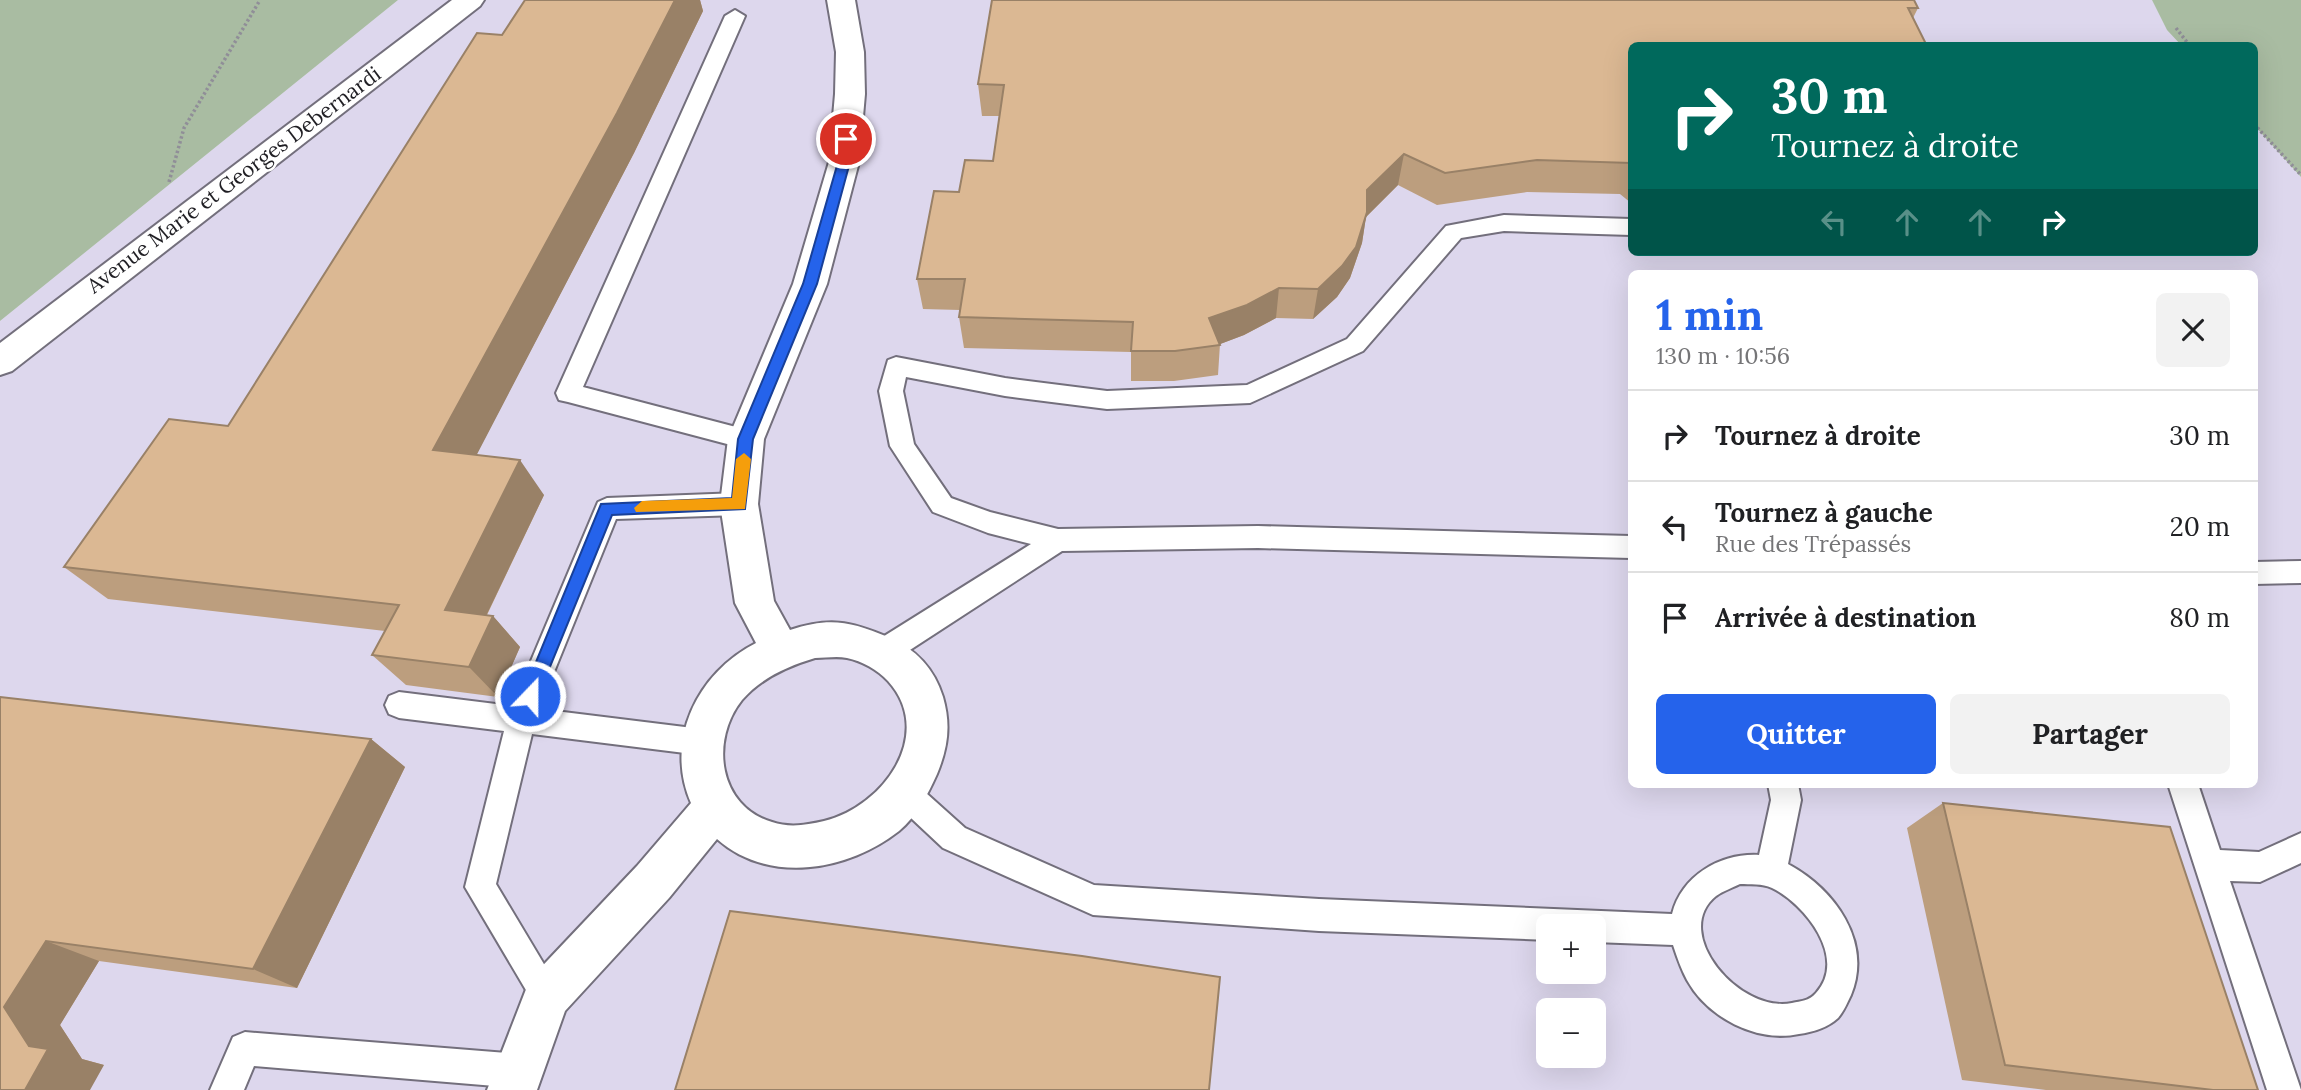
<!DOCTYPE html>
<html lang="fr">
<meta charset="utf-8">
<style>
:root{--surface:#fff;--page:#f2f2f2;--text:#202124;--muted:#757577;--line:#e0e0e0;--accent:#2563eb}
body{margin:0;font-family:Lora,serif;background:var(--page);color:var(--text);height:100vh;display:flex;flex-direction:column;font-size:26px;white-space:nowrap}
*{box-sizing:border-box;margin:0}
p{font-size:23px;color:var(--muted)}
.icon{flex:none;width:38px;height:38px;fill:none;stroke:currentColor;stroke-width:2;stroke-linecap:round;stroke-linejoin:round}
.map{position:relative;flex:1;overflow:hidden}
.drawer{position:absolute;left:1628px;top:270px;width:630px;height:518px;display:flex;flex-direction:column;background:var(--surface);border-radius:10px;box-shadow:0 7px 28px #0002}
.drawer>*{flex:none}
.banner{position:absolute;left:1628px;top:42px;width:630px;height:214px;border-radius:10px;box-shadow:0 7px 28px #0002;background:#00695c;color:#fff;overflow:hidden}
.fabs{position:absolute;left:1536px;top:914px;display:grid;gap:14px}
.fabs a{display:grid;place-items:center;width:70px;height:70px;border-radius:10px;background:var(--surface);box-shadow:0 7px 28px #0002;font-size:35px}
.pin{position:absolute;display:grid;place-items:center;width:60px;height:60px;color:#fff;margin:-30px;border:4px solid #fff;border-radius:50%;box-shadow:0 2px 7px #0007}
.me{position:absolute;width:77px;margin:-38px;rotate:22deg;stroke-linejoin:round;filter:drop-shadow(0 0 5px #0008)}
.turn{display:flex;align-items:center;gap:24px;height:147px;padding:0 28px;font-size:32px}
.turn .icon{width:91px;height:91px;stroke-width:2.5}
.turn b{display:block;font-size:49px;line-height:60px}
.lanes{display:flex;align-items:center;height:66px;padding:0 28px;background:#0003;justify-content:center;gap:35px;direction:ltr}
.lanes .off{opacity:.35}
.round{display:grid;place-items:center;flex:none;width:74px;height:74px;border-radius:10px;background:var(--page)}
.headline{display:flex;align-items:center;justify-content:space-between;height:119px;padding:0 28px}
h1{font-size:42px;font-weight:700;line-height:52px;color:var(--accent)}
.cta{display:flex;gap:14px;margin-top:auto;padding:14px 28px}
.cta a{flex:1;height:80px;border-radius:10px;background:var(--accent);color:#fff;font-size:28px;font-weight:700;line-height:80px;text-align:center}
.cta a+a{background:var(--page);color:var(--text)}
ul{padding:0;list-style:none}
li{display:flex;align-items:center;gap:21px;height:91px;padding:0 28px;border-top:2px solid var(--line)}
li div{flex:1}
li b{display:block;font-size:26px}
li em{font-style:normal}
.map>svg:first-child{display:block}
</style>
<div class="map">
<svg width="2301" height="1090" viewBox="0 0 2301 1090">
<rect width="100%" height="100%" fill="#e3e0ee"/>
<path fill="#ddd7ed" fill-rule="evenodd" d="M398 0H2152L2167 30 2181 45 1631 46V252H2254V125L2301 177V1090H0V321ZM1631 273H2254V784H1631ZM1549 926H1594V971H1549ZM1549 1010H1594V1055H1549Z"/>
<path fill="#a9bca2" d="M0 0H398L0 321Z
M2152 0H2301V177L2254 125V46L2181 45 2167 30Z"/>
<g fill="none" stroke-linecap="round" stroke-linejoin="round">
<g stroke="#736f7c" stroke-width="4">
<path id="lane" d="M735 10 745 16 583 387 755 432 758 439 755 446 746 449 568 402 559 400 556 393 725 16Z
M1504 215 1631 219V235L1504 231 1461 238 1363 351 1250 403 1107 409 1005 396 906 377 903 391 914 444 951 498 990 512 1058 529 1258 526 1631 536V558L1258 548 1062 551 893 661 883 664 873 661 869 652 873 643 1031 544 988 533 933 512 890 446 879 391 888 360 896 357 1005 378 1107 391 1247 385 1347 339 1446 226Z
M739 493 748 497 752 504 748 511 739 515 616 519 539 709 701 729 711 733 715 742 711 751 701 755 532 734 496 884 563 996 558 1007 547 1012 536 1007 465 887 504 731 399 718 389 714 385 705 389 696 399 692 512 706 598 502 607 498Z
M2301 561V583L2254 584V562Z
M906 780 916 784 965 828 1094 885 1319 899 1672 914C1682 875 1721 853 1759 855L1771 800 1768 784H1798L1801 800 1788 864C1834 889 1873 941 1851 995 1847 1003 1844 1011 1838 1018 1827 1028 1813 1032 1799 1034 1757 1043 1708 1018 1687 980 1681 969 1677 957 1673 945L1594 942V926H1549V940L1319 931 1093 915 943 848 896 804 891 794 896 784ZM1740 884C1750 885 1762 883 1772 888 1805 904 1848 958 1816 993 1809 1001 1801 1001 1792 1003 1740 1014 1670 933 1716 896 1723 891 1732 888 1740 884Z
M2168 784H2198L2220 850 2259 852 2301 833V863L2260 882 2230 881 2301 1090H2267Z
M245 1032 519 1054 531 1059 536 1071 531 1083 519 1088 254 1066 244 1090H210L233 1037Z"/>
</g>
<g stroke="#736f7c" stroke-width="4">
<path id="street" d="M827 0H855L864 52 865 94 859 162 827 284 764 439 758 504 774 601 790 630C829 617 850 621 888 637 916 649 934 668 943 697 951 725 948 747 937 774 928 794 917 816 899 831 848 871 769 885 717 839L669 898 565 1011 537 1090H487L530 979 637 866 691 803C664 741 697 673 756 643L735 603 720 504 728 439 793 284 829 162 835 94 836 52ZM815 658C825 658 837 656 847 658 862 661 878 670 888 681 936 734 883 807 824 821 807 825 789 828 772 822 718 806 710 740 742 700 761 678 788 666 815 658Z"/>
</g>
<g stroke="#736f7c" stroke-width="4">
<path id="primary" d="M452 0H484L480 6 12 371 0 375V343Z"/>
</g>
<path stroke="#908e98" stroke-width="3.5" stroke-dasharray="2.5 2.5" stroke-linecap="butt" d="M2176 28 2190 46
M2254 124 2301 175
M169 182 184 128 260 0"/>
<use href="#lane" fill="#fff" fill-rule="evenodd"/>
<use href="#street" fill="#fff" fill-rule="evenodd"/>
<use href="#primary" fill="#fff" fill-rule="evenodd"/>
</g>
<path fill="#bc9e7e" d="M525 0H700L703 11 634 153 476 455 544 495 487 615 493 616 520 647 498 697 406 685 372 655 385 631 108 599 64 567 228 426 502 35Z
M992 0 1918 8 1913 18 1631 46V203L1620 194 1527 192 1437 205 1398 185 1366 217 1362 243 1350 278 1337 297 1313 319 1276 318 1244 335 1220 344 1218 375 1174 381H1131V352L964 348 959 317 960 310 923 309 917 279 959 192 993 161 999 116H982L978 84Z
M0 697 371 739 405 767 297 988 99 961 60 1025 82 1059 104 1065 0 1090Z
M1943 803 2258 1090H2046L1962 1080 1907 828Z"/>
<path fill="#998167" d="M675 0H700L703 11 634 153 461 485 433 450Z
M1404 154 1398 185 1366 217 1362 243 1350 278 1337 297 1313 319 1318 289 1367 190Z
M1279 288 1276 318 1244 335 1215 346 1209 318Z
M520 460 544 495 474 641 445 610Z
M493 616 520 647 498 697 469 667Z
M371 739 405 767 297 988 253 969Z
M46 941 99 961 60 1025 82 1059 104 1065 90 1090H25L29 1046 4 1007Z"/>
<path fill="#dbb893" stroke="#998167" stroke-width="2" d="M525 0H675L617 113 433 450 520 460 445 610 493 616 469 667 372 655 399 605 64 567 169 419 228 426 477 33 502 35Z
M992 0H1914L1918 8H1908L1927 46H1631V163L1537 160 1445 173 1404 154 1367 190V212L1356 247 1342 266 1318 289 1279 288 1247 305 1209 318 1220 345 1175 351H1131L1133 322 959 317 965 279H917L934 191 959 192 965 160 993 161 1004 85 978 84Z
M0 697 371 739 253 969 46 941 4 1007 29 1046 48 1049 25 1090H0Z
M1943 803 2170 827 2258 1090H2213L2005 1065Z
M730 911 1082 956 1220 977 1209 1090H675Z"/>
<path fill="#2563eb" stroke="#184099" stroke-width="2" d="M846 135 852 139 850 162 817 284 753 439 745 509 612 515 536 701 530 703 524 701 522 696 601 504 732 498 738 439 803 284 838 162 840 139Z"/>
<path fill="#f59e0b" d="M744 453 751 459 745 509 636 512 634 508 642 501 732 498 736 459Z"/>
<g text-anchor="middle" stroke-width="5" stroke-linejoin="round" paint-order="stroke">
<g font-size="21" fill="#201f24" stroke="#fff">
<text transform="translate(234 180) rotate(-37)" y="7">Avenue Marie et Georges Debernardi</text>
</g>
</g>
</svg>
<div class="fabs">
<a>+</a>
<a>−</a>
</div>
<div class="pin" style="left:846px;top:139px;background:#d93025"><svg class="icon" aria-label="arrive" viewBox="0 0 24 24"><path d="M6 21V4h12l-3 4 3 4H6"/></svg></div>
<svg class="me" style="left:530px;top:696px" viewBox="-20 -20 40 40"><circle r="17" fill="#2563eb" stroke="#fff" stroke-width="3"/><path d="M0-11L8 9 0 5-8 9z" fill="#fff"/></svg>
<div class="banner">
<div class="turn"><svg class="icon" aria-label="right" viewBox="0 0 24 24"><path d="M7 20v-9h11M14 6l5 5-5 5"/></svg><div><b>30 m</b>Tournez à droite</div></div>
<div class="lanes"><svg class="icon off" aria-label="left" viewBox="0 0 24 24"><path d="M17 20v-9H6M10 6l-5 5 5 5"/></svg><svg class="icon off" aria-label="ahead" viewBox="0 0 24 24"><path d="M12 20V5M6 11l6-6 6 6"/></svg><svg class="icon off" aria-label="ahead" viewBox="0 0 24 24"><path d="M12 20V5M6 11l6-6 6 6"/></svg><svg class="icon" aria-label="right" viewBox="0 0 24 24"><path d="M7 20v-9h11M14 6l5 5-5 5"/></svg></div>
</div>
<section class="drawer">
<div class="headline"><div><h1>1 min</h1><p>130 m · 10:56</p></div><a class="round"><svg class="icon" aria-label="close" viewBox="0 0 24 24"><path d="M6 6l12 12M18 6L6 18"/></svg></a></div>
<ul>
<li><svg class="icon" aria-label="right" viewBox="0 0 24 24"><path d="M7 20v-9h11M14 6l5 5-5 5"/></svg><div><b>Tournez à droite</b></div><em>30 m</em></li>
<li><svg class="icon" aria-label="left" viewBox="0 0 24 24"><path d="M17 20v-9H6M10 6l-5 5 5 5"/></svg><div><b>Tournez à gauche</b><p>Rue des Trépassés</p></div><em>20 m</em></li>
<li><svg class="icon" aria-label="arrive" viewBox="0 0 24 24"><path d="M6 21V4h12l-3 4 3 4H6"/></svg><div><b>Arrivée à destination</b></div><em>80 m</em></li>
</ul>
<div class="cta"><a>Quitter</a><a>Partager</a></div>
</section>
</div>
